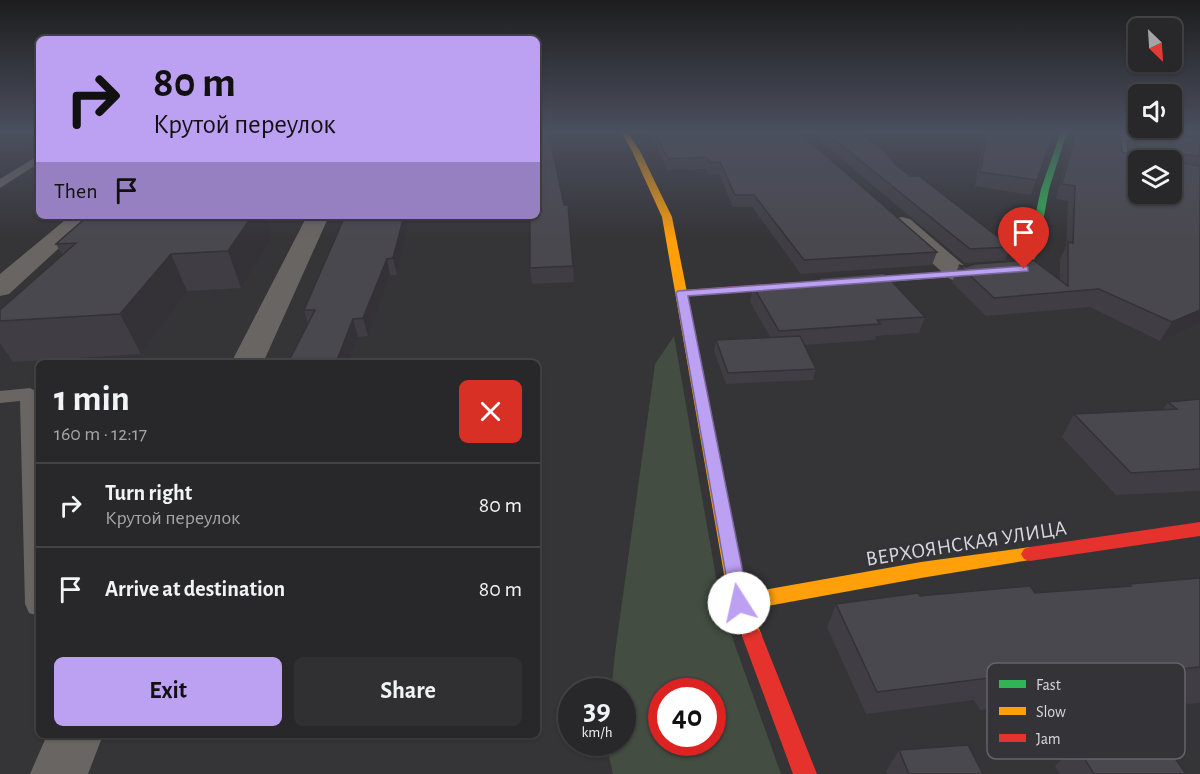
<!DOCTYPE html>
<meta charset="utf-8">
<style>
:root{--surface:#282729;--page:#302f31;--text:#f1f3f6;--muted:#a5a5a8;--line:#444446;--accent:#bca0f2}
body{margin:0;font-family:"Alegreya Sans",sans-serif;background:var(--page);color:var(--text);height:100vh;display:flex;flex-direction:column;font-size:22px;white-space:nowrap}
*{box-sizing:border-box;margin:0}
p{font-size:20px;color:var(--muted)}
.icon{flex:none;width:33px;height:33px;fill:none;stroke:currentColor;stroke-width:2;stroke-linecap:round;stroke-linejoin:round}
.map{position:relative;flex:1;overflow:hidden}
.details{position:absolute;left:36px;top:360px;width:504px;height:378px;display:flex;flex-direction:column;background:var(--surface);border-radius:9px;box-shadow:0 2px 4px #0004,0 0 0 2px var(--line)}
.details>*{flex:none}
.hud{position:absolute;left:36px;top:36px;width:504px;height:183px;border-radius:9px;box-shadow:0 2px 4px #0004,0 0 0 2px var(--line);background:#bca0f2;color:#111;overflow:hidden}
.needle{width:39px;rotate:155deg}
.buttons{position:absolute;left:1128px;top:18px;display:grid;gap:12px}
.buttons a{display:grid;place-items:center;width:54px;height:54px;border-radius:9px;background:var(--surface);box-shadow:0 2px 4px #0004,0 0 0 2px var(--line);font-size:30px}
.speed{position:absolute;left:558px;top:678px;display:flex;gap:12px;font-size:30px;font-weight:700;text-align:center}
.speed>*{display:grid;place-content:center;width:78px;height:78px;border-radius:50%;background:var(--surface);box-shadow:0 2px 4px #0004,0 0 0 2px var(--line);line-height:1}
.speed small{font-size:15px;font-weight:400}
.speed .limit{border:9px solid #d22;background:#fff;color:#111}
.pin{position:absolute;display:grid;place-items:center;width:51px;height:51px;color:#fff;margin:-62px -26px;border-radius:50% 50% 50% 0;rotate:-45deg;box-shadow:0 0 6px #0007}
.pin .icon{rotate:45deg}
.me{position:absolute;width:66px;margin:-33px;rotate:350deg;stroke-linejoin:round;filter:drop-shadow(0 0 4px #0008)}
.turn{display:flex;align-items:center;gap:21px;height:126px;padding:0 18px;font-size:27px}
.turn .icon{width:78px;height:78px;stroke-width:2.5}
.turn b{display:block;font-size:42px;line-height:51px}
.then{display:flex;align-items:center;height:57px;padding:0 18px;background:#0003;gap:12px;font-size:22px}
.round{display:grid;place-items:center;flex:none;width:63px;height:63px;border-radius:9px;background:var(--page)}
.head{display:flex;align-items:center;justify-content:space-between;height:102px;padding:0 18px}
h1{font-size:36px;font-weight:700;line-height:45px}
.action{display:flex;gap:12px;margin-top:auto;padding:12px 18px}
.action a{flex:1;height:69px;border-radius:9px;background:var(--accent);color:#111;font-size:24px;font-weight:700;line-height:69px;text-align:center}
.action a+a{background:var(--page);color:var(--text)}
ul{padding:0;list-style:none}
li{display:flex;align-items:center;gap:18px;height:84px;padding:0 18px;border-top:2px solid var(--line)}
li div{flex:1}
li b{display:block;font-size:22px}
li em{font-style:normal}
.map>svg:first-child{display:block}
</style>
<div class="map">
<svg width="1200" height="774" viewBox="0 0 1200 774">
<rect width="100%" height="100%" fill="#353437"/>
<path fill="#434d41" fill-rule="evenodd" d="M674 336 721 606 781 774H613L606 743 622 742V692L611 691 615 653 655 364ZM662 692H712V742H662Z"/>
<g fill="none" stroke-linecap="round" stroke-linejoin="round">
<path fill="#696562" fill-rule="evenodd" d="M1121 133 1200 144V150L1126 140 1128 162 1138 164V170L1119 166 1117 164 1116 136Z
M39 155V163L0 188V179Z
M30 388 39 393V616L29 613 25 604 20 401 0 403V391Z"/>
<path fill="#696562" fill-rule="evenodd" d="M70 216H94L9 294 0 296V274Z
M307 216H329L263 363H231Z
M902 217 910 219 968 269 972 274 968 279 959 282 950 279 894 229 891 224 894 219Z
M47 735H103L88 774H30Z"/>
<path fill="#30b455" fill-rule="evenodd" d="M1061 132H1067L1049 189 1037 254 1028 271 846 285 841 282 846 279 1020 266 1027 254 1041 189Z"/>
<path fill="#ff9f0a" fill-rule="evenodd" d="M621 132H627L640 151 672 217 747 593 921 562 1030 547 1036 549 1039 554 1036 559 921 578 751 609 762 636 759 642 752 645 745 642 729 603 662 217 632 151Z"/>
<path fill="#e5322d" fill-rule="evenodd" d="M797 282 801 283V287L682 296 676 293 682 290Z
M1200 522V536L1030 561 1024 559 1021 554 1024 549 1030 547Z
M752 627 759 630 762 636 817 774H793L742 636 745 630Z"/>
</g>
<path fill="#403e44" d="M645 132H799L937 252 932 265 801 274 752 207H733L719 174H709L705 169 667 170 656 145Z
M810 132H859L896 165 910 176 1011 247 1005 260 965 263Z
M985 132H1054L1031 195 975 186Z
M1073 132H1121L1122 152 1130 154 1128 143 1133 132H1127H1200V323L1160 341 1090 307 986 316 952 282 959 265 1060 279V259L1066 247 1068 201 1056 199 1074 133Z
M88 216 272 238 241 288 187 291 141 354 13 362 0 343V310L62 255 56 244Z
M345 216H410L397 275H390L368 336 358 337 348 363H288L308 324 304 310Z
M573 266 574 282 532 284 530 268Z
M818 278 925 317 919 333 876 336 875 340 804 345 816 369 813 380 726 384 714 351 716 340 770 337 750 302 753 286 817 283Z
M1200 399V491L1116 495 1062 437 1074 414 1162 410 1168 402Z
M1200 578V703L1187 704 1176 690 980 710 974 700 866 714 827 627 836 604 920 596 1035 593 1128 586 1130 584Z
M1076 745 1186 774H1060L1055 766Z
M899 750 983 774H887L886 771Z"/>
<path fill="#343237" d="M252 216H265L272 238 241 288 228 251Z
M404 216H410L397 275 393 258Z
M171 254 187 291 141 354 120 314Z
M387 259 390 275 368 336 363 318Z
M1200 310V323L1160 341 1172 322Z
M353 319 358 337 348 363H338L337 360Z"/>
<path fill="#4a484f" stroke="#343237" stroke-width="1.5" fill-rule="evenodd" d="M537 132H549L564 205H568L573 266 530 268V216H537Z
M654 132H799L937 252 804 260 754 195H735L720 162 711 163 706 157 668 159Z
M825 132H859L884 150 896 165 910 176H919L1011 247 970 249Z
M987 132H1054L1037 180 980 172Z
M1076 132H1121L1122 152 1145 158 1147 156V149L1137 146 1135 132H1151L1200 138V157L1180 153 1177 155 1178 162 1200 166V310L1172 322 1099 289 994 298 959 265 966 267 975 264 1033 260 1068 286V242L1073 243 1075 186 1062 184ZM1138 160H1172V194H1138Z
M88 216H252L228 251 171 254 120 314 0 321V310L76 243 56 244Z
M345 216H404L393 258 387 259 363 318 353 319 337 360H331L330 363H288L315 310H304Z
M884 273 925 317 877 320 880 324 779 331 753 286 822 283 818 278Z
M800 336 816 369 728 373 716 340Z
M1200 399V469L1131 473 1074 414 1177 409 1168 402Z
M1200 578V668L1199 667 996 688 989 678 877 692 836 604 918 593 920 596 1030 586 1035 593 1131 586 1130 584Z
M1160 737 1186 774H1094L1076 745Z
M968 745 983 774H909L899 750Z"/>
<linearGradient id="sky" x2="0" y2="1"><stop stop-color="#1d1d1e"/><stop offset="0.55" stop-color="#4b505e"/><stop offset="1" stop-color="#4b505e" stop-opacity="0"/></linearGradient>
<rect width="1200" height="240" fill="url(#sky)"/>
<path fill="#bca0f2" stroke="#7a689d" stroke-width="1.5" d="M1024 266 1028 267V271L688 296 749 603 746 609 739 611 732 609 676 293 678 291Z"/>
<g text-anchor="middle" stroke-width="6" stroke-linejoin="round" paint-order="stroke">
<g font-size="21" fill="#d8d7da" stroke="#343338">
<text transform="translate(966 543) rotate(-9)" y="7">ВЕРХОЯНСКАЯ УЛИЦА</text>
</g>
</g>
<rect x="987" y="663" width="198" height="96" rx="9" fill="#343338" stroke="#656469" stroke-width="1.5"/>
<rect x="999" y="680" width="27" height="8" fill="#30b455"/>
<rect x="999" y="707" width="27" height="8" fill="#ff9f0a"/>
<rect x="999" y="734" width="27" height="8" fill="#e5322d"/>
<g font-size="16" fill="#d8d7da">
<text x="1036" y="690">Fast</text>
<text x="1036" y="717">Slow</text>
<text x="1036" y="744">Jam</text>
</g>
</svg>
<div class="buttons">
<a><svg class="needle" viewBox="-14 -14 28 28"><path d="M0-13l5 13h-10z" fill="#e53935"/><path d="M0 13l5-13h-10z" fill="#a5a5a8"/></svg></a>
<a><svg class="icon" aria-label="sound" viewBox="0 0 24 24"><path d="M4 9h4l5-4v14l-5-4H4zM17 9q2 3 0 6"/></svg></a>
<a><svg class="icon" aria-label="layers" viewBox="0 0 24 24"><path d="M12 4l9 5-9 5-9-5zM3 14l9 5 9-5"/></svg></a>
</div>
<div class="speed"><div>39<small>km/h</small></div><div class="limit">40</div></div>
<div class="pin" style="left:1024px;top:269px;background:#d93025"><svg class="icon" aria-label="arrive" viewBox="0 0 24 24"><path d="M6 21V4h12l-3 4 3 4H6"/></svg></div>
<svg class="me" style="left:739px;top:603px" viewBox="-20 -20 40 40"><circle r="19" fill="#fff"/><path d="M0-13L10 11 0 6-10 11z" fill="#bca0f2"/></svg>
<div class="hud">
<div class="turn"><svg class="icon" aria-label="right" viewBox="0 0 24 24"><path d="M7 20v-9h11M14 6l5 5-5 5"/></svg><div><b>80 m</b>Крутой переулок</div></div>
<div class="then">Then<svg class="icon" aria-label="arrive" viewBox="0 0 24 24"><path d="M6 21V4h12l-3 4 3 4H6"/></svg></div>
</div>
<section class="details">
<div class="head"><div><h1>1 min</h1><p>160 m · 12:17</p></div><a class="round" style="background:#d93025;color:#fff"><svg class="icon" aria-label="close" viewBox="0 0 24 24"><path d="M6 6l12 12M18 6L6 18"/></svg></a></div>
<ul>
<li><svg class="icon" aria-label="right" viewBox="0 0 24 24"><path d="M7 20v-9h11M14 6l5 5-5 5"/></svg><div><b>Turn right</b><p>Крутой переулок</p></div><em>80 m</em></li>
<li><svg class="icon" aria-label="arrive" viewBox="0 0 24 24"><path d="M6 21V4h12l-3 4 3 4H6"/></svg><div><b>Arrive at destination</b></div><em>80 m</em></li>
</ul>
<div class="action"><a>Exit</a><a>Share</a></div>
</section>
</div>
